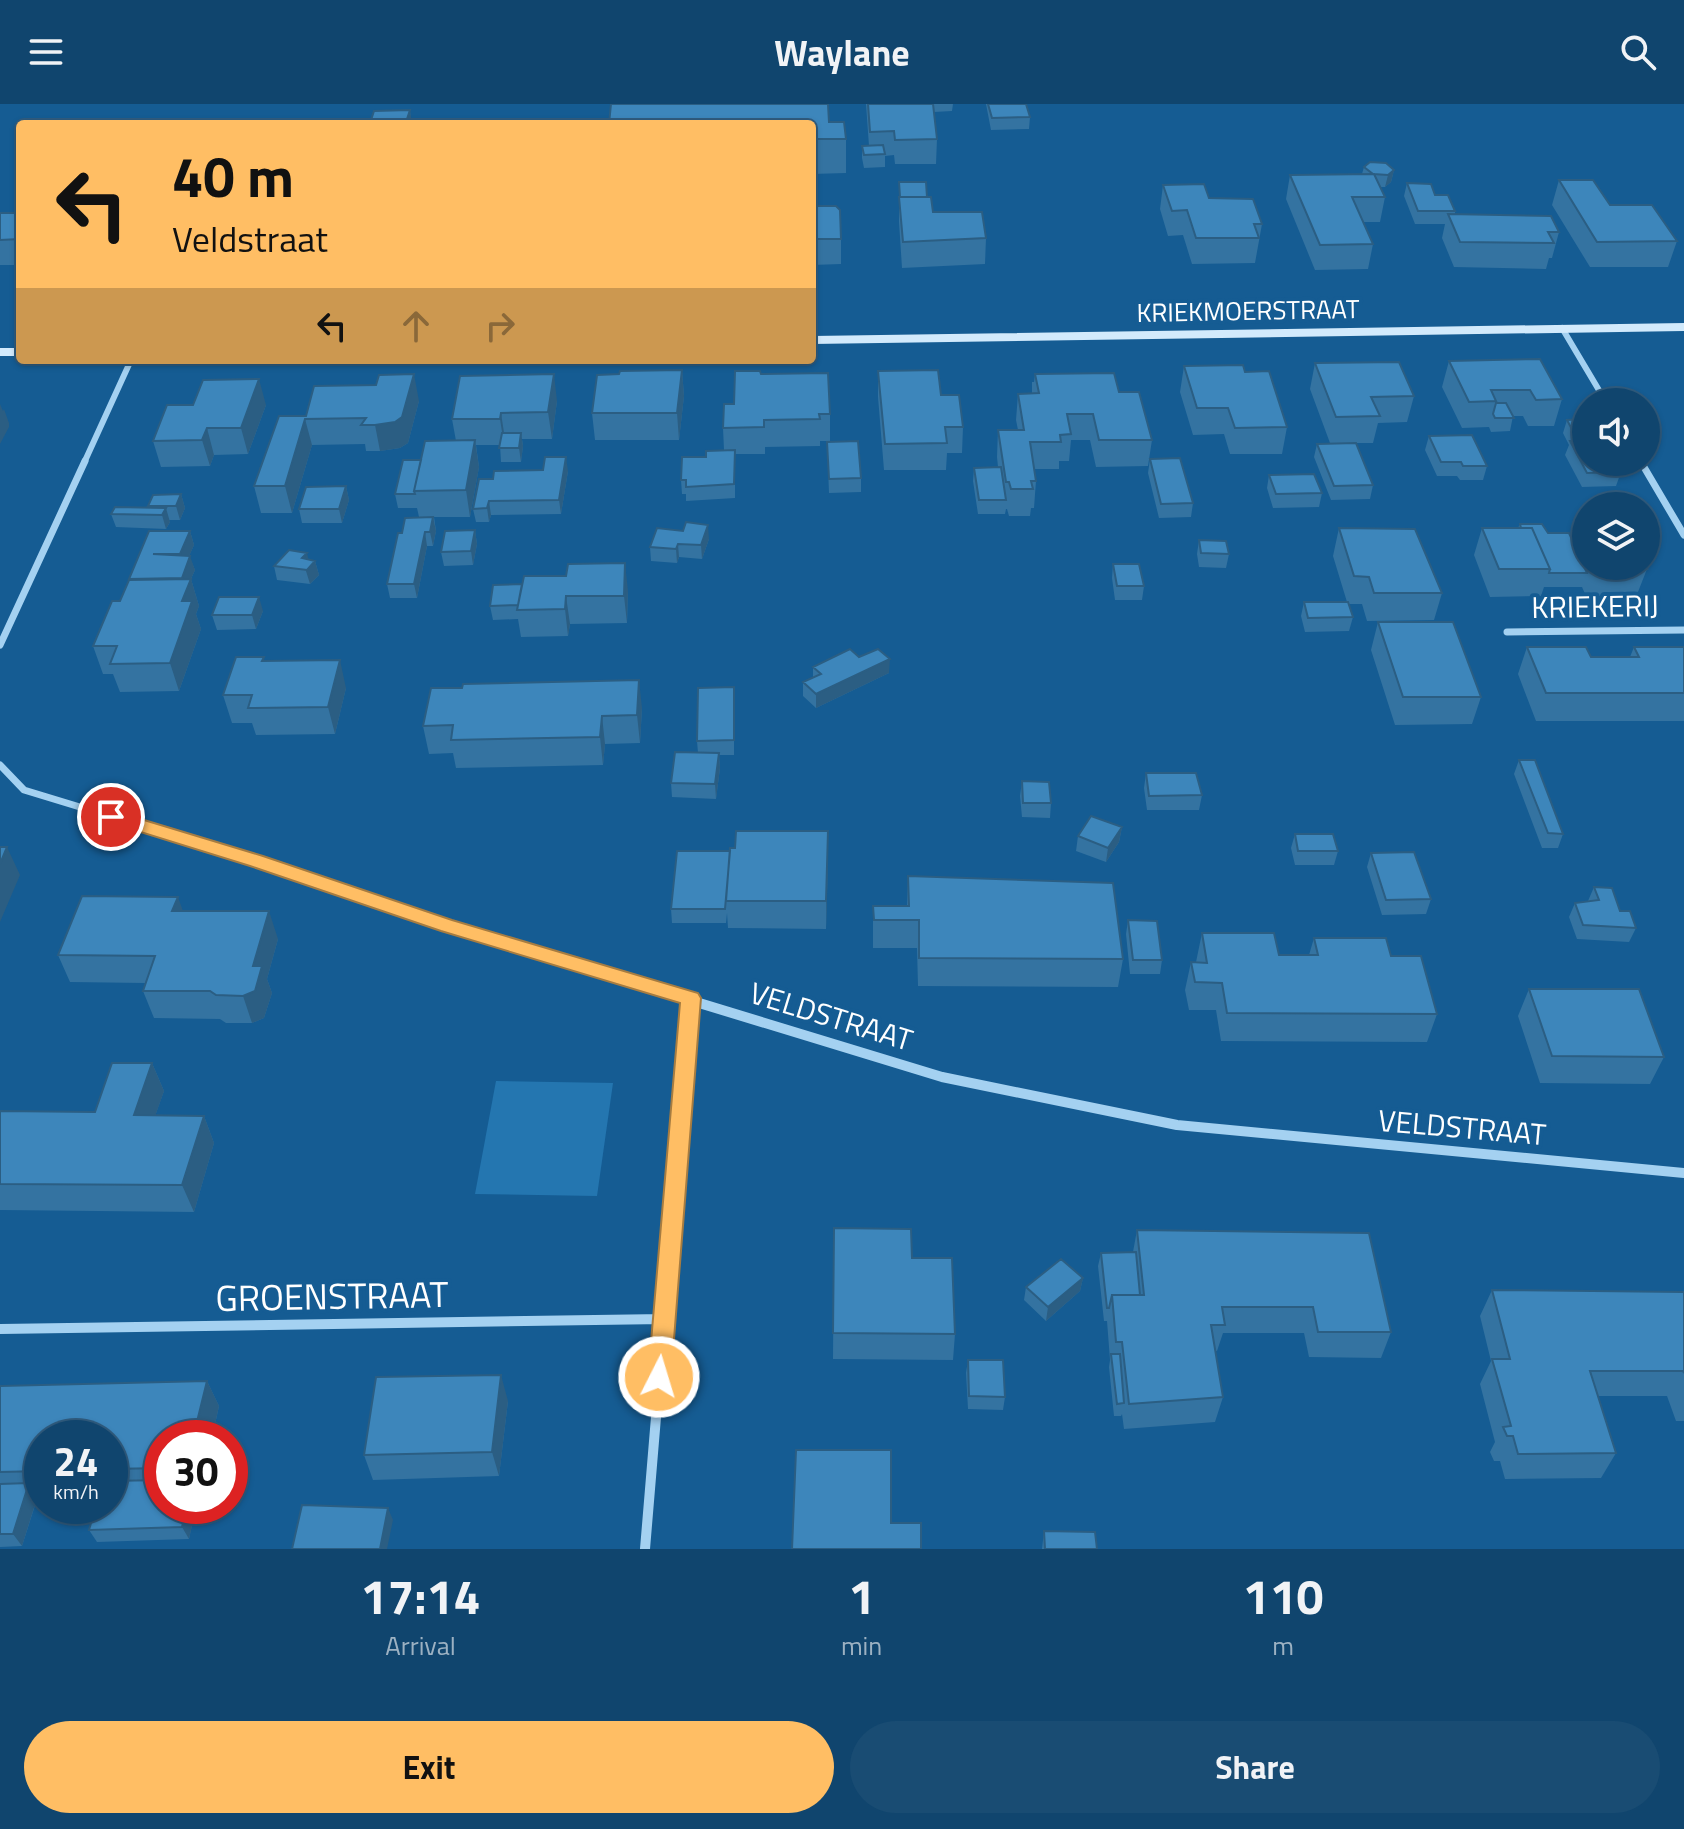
<!DOCTYPE html>
<style>
:root{--surface:#10456e;--page:#194c73;--text:#f1f3f6;--muted:#9cb1c2;--line:#305d81;--accent:#ffbe64}
body{margin:0;font-family:"Titillium Web",sans-serif;background:var(--page);color:var(--text);height:100vh;display:flex;flex-direction:column;font-size:30px;white-space:nowrap}
*{box-sizing:border-box;margin:0}
p{font-size:26px;color:var(--muted)}
.icon{flex:none;width:44px;height:44px;fill:none;stroke:currentColor;stroke-width:2;stroke-linecap:round;stroke-linejoin:round}
.map{position:relative;height:1445px;overflow:hidden}
.sheet{display:flex;flex-direction:column;background:var(--surface);flex:1}
.sheet>*{flex:none}
.hud{position:absolute;left:16px;top:16px;width:800px;height:244px;border-radius:8px;box-shadow:0 2px 6px #0004,0 0 0 2px var(--line);background:#ffbe64;color:#111;overflow:hidden}
.buttons{position:absolute;left:1572px;top:284px;display:grid;gap:16px}
.buttons a{display:grid;place-items:center;width:88px;height:88px;border-radius:50%;background:var(--surface);box-shadow:0 2px 6px #0004,0 0 0 2px var(--line);font-size:40px}
.speed{position:absolute;left:24px;top:1316px;display:flex;gap:16px;font-size:40px;font-weight:700;text-align:center}
.speed>*{display:grid;place-content:center;width:104px;height:104px;border-radius:50%;background:var(--surface);box-shadow:0 2px 6px #0004,0 0 0 2px var(--line);line-height:1}
.speed small{font-size:20px;font-weight:400}
.speed .limit{border:12px solid #d22;background:#fff;color:#111}
.pin{position:absolute;display:grid;place-items:center;width:68px;height:68px;color:#fff;margin:-34px;border:4px solid #fff;border-radius:50%;box-shadow:0 2px 8px #0007}
.me{position:absolute;width:88px;margin:-44px;rotate:5deg;stroke-linejoin:round;filter:drop-shadow(0 0 6px #0008)}
.turn{display:flex;align-items:center;gap:28px;height:168px;padding:0 24px;font-size:36px}
.turn .icon{width:104px;height:104px;stroke-width:2.5}
.turn b{display:block;font-size:56px;line-height:68px}
.lanes{display:flex;align-items:center;height:76px;padding:0 24px;background:#0003;justify-content:center;gap:40px;direction:ltr}
.lanes .off{opacity:.35}
.eta{display:flex;justify-content:space-evenly;align-items:center;height:136px;text-align:center}
.eta b{font-size:48px;font-weight:700;line-height:56px}
.cta{display:flex;gap:16px;margin-top:auto;padding:16px 24px}
.cta a{flex:1;height:92px;border-radius:48px;background:var(--accent);color:#111;font-size:32px;font-weight:700;line-height:92px;text-align:center}
.cta a+a{background:var(--page);color:var(--text)}
header{display:flex;justify-content:space-between;align-items:center;height:104px;padding:0 24px;background:var(--surface);font-size:36px;font-weight:700}
.map>svg:first-child{display:block}
</style>
<header><svg class="icon" aria-label="menu" viewBox="0 0 24 24"><path d="M4 6h16M4 12h16M4 18h16"/></svg>Waylane<svg class="icon" aria-label="search" viewBox="0 0 24 24"><circle cx="10" cy="10" r="6"/><path d="M15 15l6 6"/></svg></header>
<div class="map">
<svg width="1684" height="1445" viewBox="0 0 1684 1445">
<rect width="100%" height="100%" fill="#155c93"/>
<path fill="#2476b0" d="M496 977 613 979 597 1092 475 1090Z"/>
<g fill="none" stroke-linecap="round" stroke-linejoin="round">
<path stroke="#a4d1f1" stroke-width="6" d="M1562 224 1606 298
M84 359 131 256"/>
<path stroke="#a4d1f1" stroke-width="7" d="M1641 358 1684 431
M1507 528 1684 526
M0 541 85 357
M0 661 24 686 257 757 469 829"/>
<path stroke="#a4d1f1" stroke-width="10" d="M463 827 942 973 1177 1021 1684 1069
M0 1225 664 1215
M645 1445 691 894"/>
<path fill="#d2eafc" fill-rule="evenodd" d="M1684 219V227L812 240V232Z
M0 244H20V252H0Z"/>
</g>
<path fill="#3473a1" d="M866 0H953L952 7 934 8 937 35 936 60H895L894 51 885 52V63L864 64 862 54V42H869Z
M986 0H1026L1030 13 1029 25 991 26Z
M410 6 411 20H372L371 16Z
M829 18 846 35V69L812 70V20H609Z
M1364 63 1394 66 1391 78 1385 83H1380L1385 93 1380 118H1363L1373 140 1368 165 1315 166 1286 95 1290 71 1362 70Z
M1559 76 1610 101 1677 137 1668 163H1590L1552 101Z
M899 78 927 93 933 108 986 134 985 160 902 164 899 118Z
M1407 79 1435 91 1455 107V110L1559 128 1552 154H1549L1546 165 1454 163 1442 134 1445 120H1415L1404 92Z
M1163 81 1209 94 1262 120 1255 159 1192 160 1183 131 1168 132 1160 105Z
M812 102 841 135V160L812 161Z
M0 108V109H20V161H0Z
M1449 257 1562 295 1554 322H1528L1523 312H1513L1510 327 1491 328 1489 323 1462 324 1442 283Z
M1315 259 1414 292 1407 318 1378 319 1373 339H1356L1373 381 1370 395 1331 396 1314 353 1317 340 1330 339 1310 285Z
M1184 262 1245 268 1287 323 1282 350H1230L1224 330 1193 331 1180 288Z
M682 266 684 292 679 336H595L592 309 619 270Z
M878 267 941 291 963 323 962 349H947L946 366H884L878 293Z
M761 270 830 310V337H820V342L765 343V350H735V394L686 397V390H682L681 376 706 353 724 346 723 324 734 300Z
M1035 270 1119 288 1152 336 1148 362 1096 363 1090 336H1071L1069 357H1059V365H1034L1036 377 1034 404H1031L1030 412H1009L1007 405H1006L1005 410H978L973 377 974 364 998 363 997 353 998 326H1018L1016 316 1018 290H1032V278H1034Z
M419 297 408 339 400 344 380 347H366L365 340 312 341 292 409H261L254 382 306 312Z
M557 297 552 335H522L523 342 521 358H501L500 341H476L479 363 470 413H434L436 427 433 442H427L417 494H390L387 480 402 429 419 413 417 404H398L395 390 421 356 456 337 452 315Z
M266 301 248 350 214 351 210 362 161 363 153 337Z
M1567 316 1621 368 1616 382 1582 383 1565 351 1569 341 1563 329Z
M1429 332 1487 362 1483 376H1460L1457 372H1437L1425 346Z
M827 338 861 374V388L829 389Z
M1150 355 1193 399 1191 413 1159 414 1148 369Z
M568 367 561 410 491 411 489 418H476L473 405 493 375Z
M1269 371 1322 389 1319 403 1273 404 1267 384Z
M346 382 349 396 342 419H302L299 405Z
M181 390 185 404 180 416H169L170 418 166 425 116 423 111 410 149 404 148 402Z
M1520 420 1573 436 1577 425H1586V462H1645L1647 465 1636 493 1586 492 1582 483H1544L1541 492 1490 493 1474 451 1482 424H1518Z
M1339 424 1442 489 1434 516 1367 517 1362 500H1349L1353 513 1349 527 1305 528 1301 512 1304 498H1347L1333 452Z
M475 426 477 440 473 461 444 462 441 448Z
M190 427 194 441 189 452 195 466 191 475 199 502 196 510 201 525 179 587 120 588 113 570H103L93 542 120 497Z
M709 435 702 455 679 453 677 459 651 457 650 443Z
M1199 436 1229 450 1226 464 1199 463 1197 450Z
M308 455 315 457 319 471 310 480 277 476 274 462Z
M1113 460 1144 482 1142 496H1115L1112 474Z
M493 481 628 487 627 519 570 520 568 532 521 533 518 515 493 516 490 502Z
M263 507 256 525 217 526 212 511Z
M1378 518 1481 593 1472 620 1395 621 1371 546Z
M1527 543 1591 553H1630L1634 543H1684V617H1536L1518 570Z
M859 553 889 569 816 604 803 592V578L813 573V563Z
M265 557 346 584 335 630 256 631 252 619H232L223 591Z
M734 583V651H719L720 664 716 695 672 693 671 679 698 649 697 637Z
M642 604 640 639 605 640 603 661 456 664 453 649 429 650 423 622Z
M1519 656 1563 730 1558 744H1542L1514 670Z
M1146 669 1202 691 1199 706H1147L1144 684Z
M1022 677 1051 699 1050 714 1022 713 1020 692Z
M1122 723 1119 738 1106 758 1076 747 1078 732Z
M1295 730 1338 747 1334 761H1295L1291 744Z
M730 747 828 755 826 825 728 824 727 809 726 819H672L671 805Z
M1371 749 1431 795 1426 810 1382 811 1367 763Z
M908 772 1123 855 1118 883 918 882 917 844H873V802H907Z
M1594 783 1636 824 1629 838 1577 835 1569 813 1575 799 1588 797Z
M183 807 278 835 267 875 272 889 264 914 252 919H226L220 915 154 914 143 887 145 879 70 878 58 851Z
M1128 816 1162 856 1160 870H1130L1126 830Z
M1202 829 1279 851H1309L1314 834 1391 852 1437 910 1427 938 1221 937 1216 906H1189L1185 886 1191 858H1196Z
M1529 885 1664 953 1650 980 1540 979 1518 912Z
M152 959 164 987 155 1012H204L214 1039 194 1108 0 1106V1007L95 1008Z
M834 1124 912 1154 955 1230 953 1256 833 1255Z
M1137 1126 1391 1228 1381 1254 1309 1253 1304 1229H1223L1217 1247H1215L1223 1293 1215 1318 1124 1325 1122 1310 1121 1312H1114L1109 1263 1110 1256 1107 1217H1104L1098 1162 1101 1149 1133 1148Z
M1083 1174 1080 1187 1046 1217 1024 1196 1026 1183Z
M1492 1186 1684 1188V1317H1676L1667 1292H1598L1616 1349 1601 1374 1505 1375 1500 1357H1494L1490 1348 1495 1338 1480 1280 1491 1257 1480 1212Z
M968 1256 1005 1293 1003 1306 968 1305 966 1269Z
M207 1277 219 1302 212 1334H162V1402H196L189 1435 97 1438 89 1426 110 1402V1334H42V1392H38L22 1442 0 1443V1282Z
M508 1297 499 1372 373 1376 364 1351Z
M1044 1427 1097 1445H1042Z"/>
<path fill="#2b5e83" d="M410 6 412 19 411 20H408L407 15Z
M1394 66 1391 78 1385 83 1388 71Z
M682 266 684 292 679 336 677 309Z
M414 270 419 297 408 339 400 344 380 347 375 321Z
M554 270 557 297 552 335 548 308Z
M259 275 266 301 248 350 241 324Z
M0 300 3 307 4 305 9 319V323L0 340Z
M501 309 505 335 504 341 500 315Z
M305 315 312 341 292 409 285 382Z
M207 324 214 351 210 362 202 336Z
M521 329 523 342 521 358 519 344Z
M475 336 479 363 470 413 466 386Z
M566 353 568 367 561 410 559 396Z
M346 382 349 396 342 419 339 405Z
M181 390 185 404 180 416 176 402Z
M489 397 491 411 489 418 487 404Z
M166 404 170 418 166 425 162 411Z
M433 413 436 427 433 442 430 428Z
M708 421 709 435 702 455 701 441Z
M475 426 477 440 473 461 471 447Z
M190 427 194 441 184 464 180 450Z
M425 428 427 442 417 494 414 480Z
M678 440 679 453 677 459 676 445Z
M307 449 310 462 315 457 319 471 310 480 302 454Z
M190 452 195 466 191 475 199 502 196 510 201 525 179 587 170 559 182 474Z
M625 459 628 487 627 519 624 492Z
M566 492 570 520 568 532 565 505Z
M259 493 263 507 256 525 252 511Z
M890 555 889 569 816 604V590Z
M340 556 346 584 335 630 328 603Z
M639 576 642 604 640 639 637 611Z
M602 612 605 640 603 661 600 633Z
M719 649 720 664 716 695 715 680Z
M1122 723 1119 738 1106 758 1108 744Z
M828 727V755L826 825V797Z
M7 743 20 771 0 818V760Z
M178 793 188 821 172 807Z
M269 807 278 835 267 875 272 889 264 914 252 919 243 892Z
M152 959 164 987 146 1038 134 1011Z
M204 1012 214 1039 194 1108 182 1081Z
M1083 1174 1080 1187 1046 1217 1048 1203Z
M501 1271 508 1297 499 1372 492 1348Z
M207 1277 219 1302 212 1334H193Z
M29 1379 38 1391 22 1442 13 1430Z
M187 1402H196L189 1435 182 1423Z
M388 1404 393 1416 387 1445H380Z"/>
<path fill="#3d86bb" stroke="#2b5e83" stroke-width="2" d="M611 0H828L829 18H844L846 35H812V20H609Z
M868 0H933L937 35 895 36 894 27 870 28Z
M988 0H1026L1030 13 992 14Z
M410 6 407 15 371 16 374 7Z
M883 41 885 50 864 51 862 42Z
M1370 58 1386 59 1394 66 1388 71 1373 70 1364 63Z
M1374 70 1385 93H1352L1373 140 1320 141 1290 71Z
M1559 76H1593L1610 101H1652L1677 137 1597 138Z
M899 78H926L927 93H900Z
M1407 79 1431 80 1435 91H1448L1455 107H1418Z
M1204 80 1209 94 1253 95 1262 120H1254L1259 134H1196L1187 106 1172 107 1163 81Z
M899 93H931L933 108H982L986 134 903 138Z
M812 102H836L840 106 841 135H812Z
M0 109H20V135L0 136Z
M1448 110 1551 112 1559 128H1548L1554 139 1460 138Z
M1540 255 1562 295 1536 296 1530 286H1491L1496 297 1469 298 1449 257Z
M1399 258 1414 292 1371 293 1380 312 1336 313 1315 259Z
M1243 261 1245 268 1269 267 1287 323 1235 324 1228 304H1197L1184 262Z
M682 266 677 309H592L597 271 619 270 620 267Z
M938 266 941 291H959L963 323H945L947 339 885 340 878 267Z
M735 267H760L761 270 828 269 830 310H819L820 315 764 316V323L723 324 724 300H734Z
M1114 269 1119 288H1139L1152 336H1099L1093 310H1067L1071 330 1060 331 1061 338H1030L1036 377H1031L1033 385H1011L1009 378H1006L998 326H1024L1018 290 1039 289 1035 270Z
M414 270 402 313 395 318 375 321H361L366 314 305 315 285 382H254L279 312H306L314 282 376 281 379 271Z
M554 270 548 308 501 309 500 315H452L460 272Z
M259 275 241 324H207L202 336 153 337 167 301H193L203 276Z
M1496 299H1506L1514 314H1495L1493 310Z
M1586 315V358H1615L1621 368 1587 369 1570 337H1578L1567 316Z
M502 329H521L519 344H499Z
M1472 331 1487 362H1463L1461 358H1441L1429 332Z
M475 336 466 386 414 387 425 337Z
M858 337 861 374 829 375 827 338Z
M1356 339 1373 381 1334 382 1317 340Z
M735 346 734 380 686 383V376H681L682 353H706V347Z
M545 353H566L559 396 489 397 487 404 473 405 479 375H493L494 367 543 366Z
M1180 354 1193 399 1161 400 1150 355Z
M403 356H421L414 387 415 390H395Z
M1001 363 1006 396H979L974 364Z
M1314 370 1322 389 1276 390 1269 371Z
M346 382 339 405H299L306 383Z
M181 390 176 402H148L153 391Z
M115 403 166 404 162 411 111 410Z
M433 413 430 428H425L414 480H387L398 429H402L405 414Z
M686 418 708 421 701 441 678 440 676 445 650 443 657 424 683 427Z
M1520 420H1542L1548 429H1569L1587 469H1549L1550 465 1532 424H1521Z
M1339 424 1415 425 1442 489H1374L1369 473 1354 472Z
M1482 424H1532L1550 465H1499Z
M1577 425H1586V445Z
M475 426 471 447 441 448 445 427Z
M149 427H190L180 450H153L190 452 182 474 129 475Z
M1199 436 1226 437 1229 450 1201 449Z
M289 446 307 449 302 454 315 457 307 466 274 462Z
M625 459 624 492H566L565 505 517 506 524 472H566L568 460Z
M1113 460H1139L1144 482H1117Z
M1594 462H1645L1647 465H1595Z
M191 475 182 497H192L170 559 110 560 117 542H93L112 497H120L129 476Z
M522 480 518 501 490 502 493 481Z
M219 493H259L252 511H212Z
M1304 498H1348L1353 513 1308 514Z
M1378 518H1453L1481 593H1403Z
M1527 543H1586L1591 553H1639L1634 543H1684V589H1546Z
M850 545 859 553 878 545 890 555 816 590 803 578 821 570 813 563Z
M236 553H264L262 557 340 556 328 603 248 604 252 591H223Z
M639 576 637 611 602 612 600 633 451 636 453 621 423 622 431 584H462L463 580Z
M734 583V636L697 637 698 584Z
M675 648 719 649 715 680 671 679Z
M1519 656H1535L1563 730 1548 729Z
M1146 669H1196L1202 691 1149 692Z
M1022 677 1049 678 1051 699H1023Z
M1091 712 1122 723 1108 744 1078 732Z
M736 727H828L826 797H726L730 744H735Z
M1295 730H1333L1338 747H1298Z
M0 743H7L0 760Z
M677 747H730L725 805H671Z
M1414 748 1431 795 1386 796 1371 749Z
M908 772 1113 779 1123 855 919 854V816H874L873 802H909Z
M1594 783 1612 784 1620 807H1630L1636 824 1583 821 1575 799 1599 796Z
M82 792 178 793 172 807H269L253 862H262L255 887 243 892 216 891 210 887H143L155 852 58 851Z
M1128 816 1157 817 1162 856H1133Z
M1202 829H1274L1279 851H1318L1314 834H1386L1391 852H1421L1437 910 1227 909 1222 879 1195 878 1191 858 1207 859Z
M1529 885H1639L1664 953 1552 952Z
M112 959H152L134 1011 204 1012 182 1081 0 1080V1007L95 1008Z
M834 1124 911 1125 912 1154H952L955 1230 833 1229Z
M1137 1126 1369 1129 1391 1228H1318L1313 1203H1222L1225 1221H1211L1223 1293 1129 1300 1122 1238H1116L1112 1191H1144Z
M1136 1148 1140 1191H1112L1109 1204H1107L1101 1149Z
M1061 1155 1083 1174 1048 1203 1026 1183Z
M1492 1186 1684 1188V1269L1683 1267H1590L1616 1349 1518 1350 1513 1332H1507L1503 1323 1511 1322 1492 1255H1510Z
M1111 1250H1120L1124 1299 1117 1300Z
M968 1256H1003L1005 1293 969 1292Z
M501 1271 492 1348 364 1351 376 1273Z
M207 1277 193 1334H162V1364L110 1365V1334H42V1367L0 1368V1282Z
M796 1346H891V1419H921V1445H792Z
M162 1376V1402H187L182 1423 89 1426 96 1402H110V1377Z
M29 1379 13 1430H0V1380Z
M302 1401 388 1404 380 1445H292Z
M1044 1427 1095 1428 1097 1445H1045Z"/>
<path fill="#ffbe64" stroke="#a67c41" stroke-width="2" d="M111 706 263 752 452 816 698 889 701 894 671 1273 668 1280 659 1283 651 1280 648 1273 680 899 441 827 250 762 105 717 102 713 105 708Z"/>
<g text-anchor="middle" stroke-width="8" stroke-linejoin="round" paint-order="stroke">
<g font-size="26" fill="#fff" stroke="#155c93">
<text transform="translate(1248 207) rotate(-1)" y="9">KRIEKMOERSTRAAT</text>
</g>
<g font-size="30" fill="#fff" stroke="#155c93">
<text transform="translate(1595 503) rotate(-1)" y="10">KRIEKERIJ</text>
<text transform="translate(831 913) rotate(17)" y="10">VELDSTRAAT</text>
<text transform="translate(1462 1024) rotate(5)" y="10">VELDSTRAAT</text>
</g>
<g font-size="36" fill="#fff" stroke="#155c93">
<text transform="translate(332 1192) rotate(-1)" y="13">GROENSTRAAT</text>
</g>
</g>
</svg>
<div class="buttons">
<a><svg class="icon" aria-label="sound" viewBox="0 0 24 24"><path d="M4 9h4l5-4v14l-5-4H4zM17 9q2 3 0 6"/></svg></a>
<a><svg class="icon" aria-label="layers" viewBox="0 0 24 24"><path d="M12 4l9 5-9 5-9-5zM3 14l9 5 9-5"/></svg></a>
</div>
<div class="speed"><div>24<small>km/h</small></div><div class="limit">30</div></div>
<div class="pin" style="left:111px;top:713px;background:#d93025"><svg class="icon" aria-label="arrive" viewBox="0 0 24 24"><path d="M6 21V4h12l-3 4 3 4H6"/></svg></div>
<svg class="me" style="left:659px;top:1273px" viewBox="-20 -20 40 40"><circle r="17" fill="#ffbe64" stroke="#fff" stroke-width="3"/><path d="M0-11L8 9 0 5-8 9z" fill="#fff"/></svg>
<div class="hud">
<div class="turn"><svg class="icon" aria-label="left" viewBox="0 0 24 24"><path d="M17 20v-9H6M10 6l-5 5 5 5"/></svg><div><b>40 m</b>Veldstraat</div></div>
<div class="lanes"><svg class="icon" aria-label="left" viewBox="0 0 24 24"><path d="M17 20v-9H6M10 6l-5 5 5 5"/></svg><svg class="icon off" aria-label="ahead" viewBox="0 0 24 24"><path d="M12 20V5M6 11l6-6 6 6"/></svg><svg class="icon off" aria-label="right" viewBox="0 0 24 24"><path d="M7 20v-9h11M14 6l5 5-5 5"/></svg></div>
</div>
</div>
<section class="sheet">
<div class="eta">
<div><b>17:14</b><p>Arrival</p></div>
<div><b>1</b><p>min</p></div>
<div><b>110</b><p>m</p></div>
</div>
<div class="cta"><a>Exit</a><a>Share</a></div>
</section>
